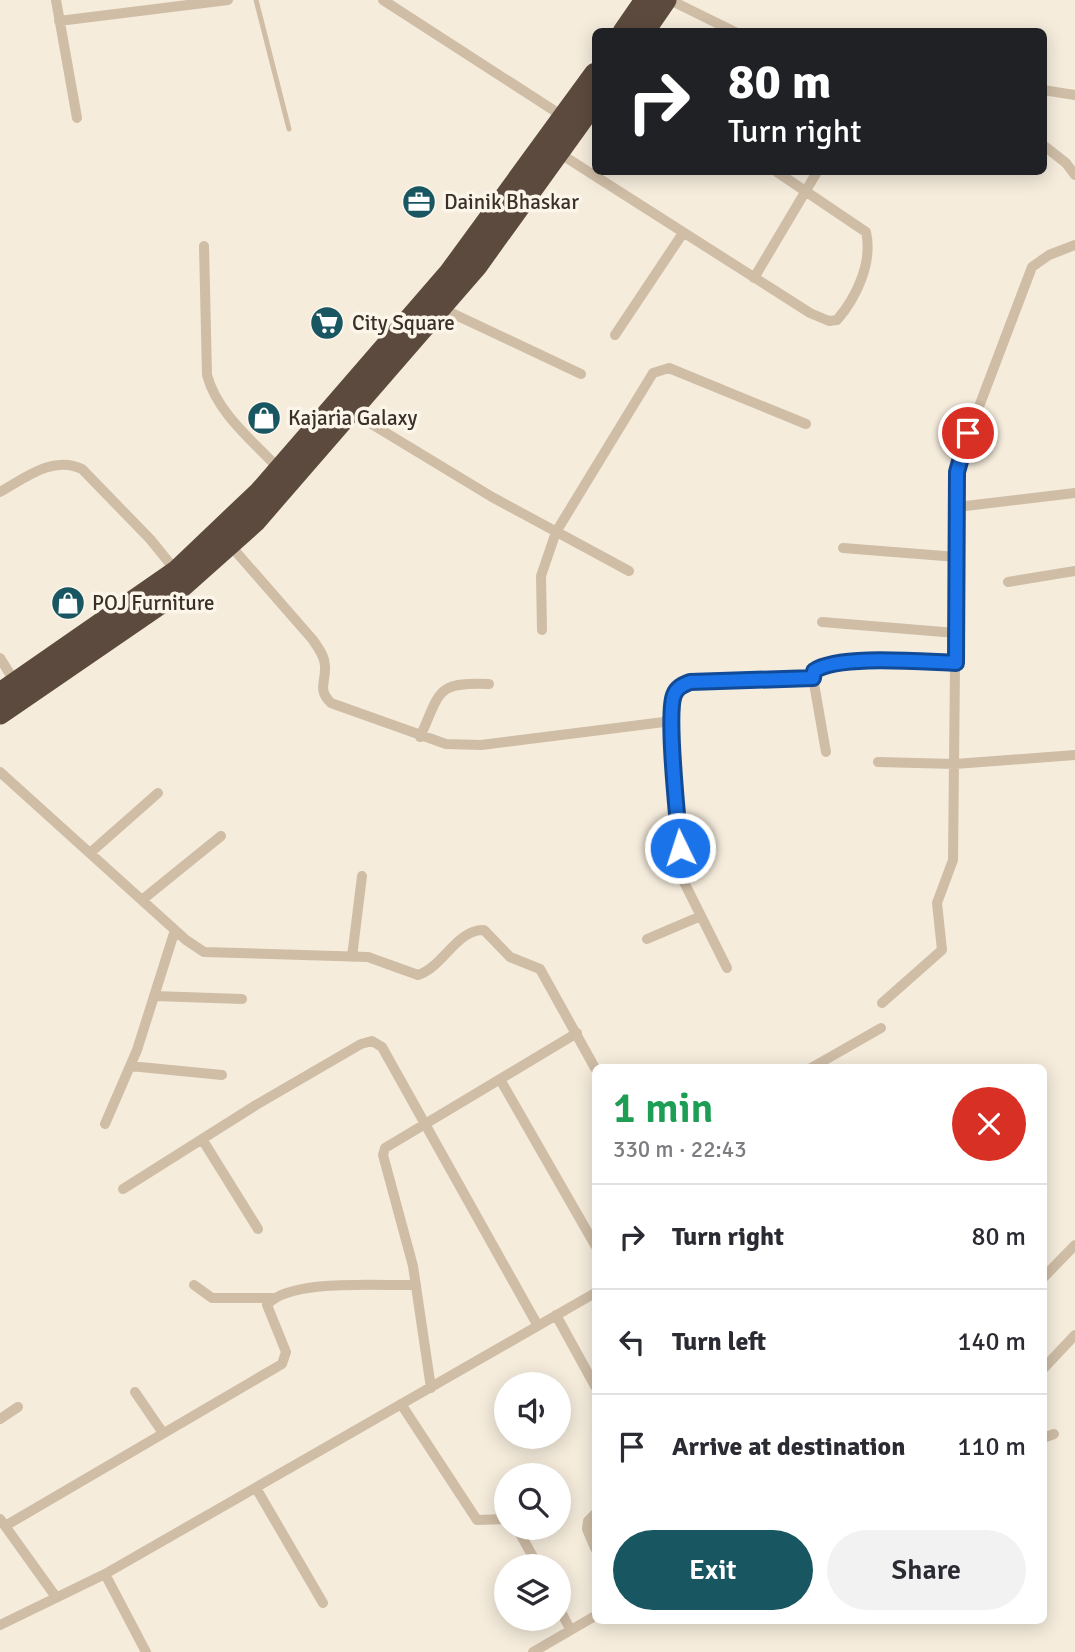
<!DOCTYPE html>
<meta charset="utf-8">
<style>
:root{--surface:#fff;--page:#f2f2f3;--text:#2b2b33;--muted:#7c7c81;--line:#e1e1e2;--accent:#185661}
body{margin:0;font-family:Signika,sans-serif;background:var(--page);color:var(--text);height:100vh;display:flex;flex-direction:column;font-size:26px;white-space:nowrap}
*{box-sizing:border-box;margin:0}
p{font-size:23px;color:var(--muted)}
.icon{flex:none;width:38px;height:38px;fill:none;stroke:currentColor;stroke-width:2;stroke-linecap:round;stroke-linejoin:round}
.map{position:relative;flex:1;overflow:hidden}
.panel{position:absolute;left:592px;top:1064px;width:455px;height:560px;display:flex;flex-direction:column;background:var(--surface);border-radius:10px;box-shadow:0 4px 18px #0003}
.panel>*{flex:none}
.hud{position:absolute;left:592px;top:28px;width:455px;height:147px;border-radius:10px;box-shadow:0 4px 18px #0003;background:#202124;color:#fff;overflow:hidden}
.fabs{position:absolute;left:494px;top:1372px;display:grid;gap:14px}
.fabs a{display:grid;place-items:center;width:77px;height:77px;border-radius:50%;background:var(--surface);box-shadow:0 4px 18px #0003;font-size:35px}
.pin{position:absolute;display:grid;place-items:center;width:60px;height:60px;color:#fff;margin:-30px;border:4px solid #fff;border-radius:50%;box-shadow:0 2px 7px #0007}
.me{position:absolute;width:77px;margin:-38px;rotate:356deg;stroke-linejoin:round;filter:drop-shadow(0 0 5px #0008)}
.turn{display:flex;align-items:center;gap:24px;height:147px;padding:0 21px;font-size:32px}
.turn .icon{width:91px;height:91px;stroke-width:2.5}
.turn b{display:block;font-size:49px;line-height:60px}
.round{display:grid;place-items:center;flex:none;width:74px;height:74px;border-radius:37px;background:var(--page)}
.head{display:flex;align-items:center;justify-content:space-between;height:119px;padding:0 21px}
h1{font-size:42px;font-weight:600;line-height:52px;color:#1e9e55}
.cta{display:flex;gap:14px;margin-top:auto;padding:14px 21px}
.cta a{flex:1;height:80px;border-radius:42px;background:var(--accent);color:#fff;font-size:28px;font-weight:600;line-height:80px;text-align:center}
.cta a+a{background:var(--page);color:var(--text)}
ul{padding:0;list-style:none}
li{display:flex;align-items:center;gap:21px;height:105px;padding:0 21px;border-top:2px solid var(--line)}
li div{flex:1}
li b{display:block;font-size:26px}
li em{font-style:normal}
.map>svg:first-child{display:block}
</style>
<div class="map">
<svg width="1075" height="1652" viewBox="0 0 1075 1652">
<rect width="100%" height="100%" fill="#f5ecdc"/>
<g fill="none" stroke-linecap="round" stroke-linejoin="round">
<path stroke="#cfbda6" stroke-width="5" d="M256 0 289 129"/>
<path stroke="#cfbda6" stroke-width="10" d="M56 0 77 118
M383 0 564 117
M670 0 735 32
M59 21 228 0
M1043 90 1075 95
M1043 145 1066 163 1075 175
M559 153 810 313 829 321 837 320C856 298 873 263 866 232L777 172
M204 246 207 375C217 413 253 441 279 469
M754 278 817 172
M441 308 581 374
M615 335 683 233
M350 411 492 497 629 571
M0 492C25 478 53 455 82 469L150 539 176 571
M957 507 1075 493
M230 545 313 640C318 648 325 656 325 666 326 683 317 689 331 703L446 744 481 745 672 721
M843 548 957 557
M1008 582 1075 571
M822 622 956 633
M542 630 541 576 556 532 653 373 669 368 806 424
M0 658 15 682
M420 737C441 691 435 682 489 684
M826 752 813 678 814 671C838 654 924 662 956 663
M878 762 955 764 1075 755
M0 772 186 940 204 952 368 957 418 975C443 967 457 929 484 930L510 957 540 969 595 1068
M90 853 158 793
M142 900 221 836
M647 939 701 916
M352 957 362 876
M727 968 684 882 672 721C673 702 671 690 690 682L813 678
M154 996 242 999
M882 1003 942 950 937 903 953 860 957 472 961 454 1032 267 1049 255 1075 245
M130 1066 222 1075
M811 1068 881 1028
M501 1081 595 1245
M105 1124 137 1050 175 930
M202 1139 258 1229
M123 1189 256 1105 361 1044 372 1041 382 1047 538 1326
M1043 1278 1075 1245
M194 1285 212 1298H272
M556 1315 595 1386
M1043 1369 1075 1335
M431 1388 413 1266 383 1155 385 1148 577 1033
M135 1392 163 1433
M401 1404 477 1520 506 1519
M0 1419 18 1407
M1043 1438 1054 1434
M256 1488 323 1603
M595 1514 588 1521 587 1529 595 1548
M0 1519 56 1597
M5 1526 282 1364 286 1352 267 1305C289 1278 381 1286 416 1285
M517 1528 538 1566
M105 1574 146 1652
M558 1606 570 1629
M0 1625 105 1574 595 1293
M533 1652 595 1616"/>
<path stroke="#5c4a3e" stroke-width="21" d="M623 32 645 0
M644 32 666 0
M0 693 176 571 260 491 449 273 595 73
M0 714 172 596 255 522 477 266 595 102"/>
</g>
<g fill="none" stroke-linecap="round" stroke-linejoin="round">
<g stroke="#114b97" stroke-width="18">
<path id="route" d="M680 848C678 821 666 715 674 695 677 687 683 685 690 682L813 678 814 671C838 654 924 662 956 663L957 472 968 433"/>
</g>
<use href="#route" stroke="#1a73e8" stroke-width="12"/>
</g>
<defs>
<g id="office-disc" transform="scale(1.75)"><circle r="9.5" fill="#185661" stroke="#fcf5ea"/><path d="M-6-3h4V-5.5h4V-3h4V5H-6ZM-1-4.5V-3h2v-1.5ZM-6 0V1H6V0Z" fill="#fff"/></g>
<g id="supermarket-disc" transform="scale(1.75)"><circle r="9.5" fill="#185661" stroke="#fcf5ea"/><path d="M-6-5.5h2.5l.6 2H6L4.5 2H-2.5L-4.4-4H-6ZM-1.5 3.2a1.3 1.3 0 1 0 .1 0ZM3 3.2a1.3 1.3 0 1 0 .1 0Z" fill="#fff"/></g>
<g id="shop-disc" transform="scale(1.75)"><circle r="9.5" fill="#185661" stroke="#fcf5ea"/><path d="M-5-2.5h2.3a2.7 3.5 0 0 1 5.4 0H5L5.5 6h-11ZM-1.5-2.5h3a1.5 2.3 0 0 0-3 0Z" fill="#fff"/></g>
</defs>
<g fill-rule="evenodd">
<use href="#office-disc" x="419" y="202"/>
<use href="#supermarket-disc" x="327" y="323"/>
<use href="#shop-disc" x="264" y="418"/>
<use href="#shop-disc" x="68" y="603"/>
</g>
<g text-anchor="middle" stroke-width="7" stroke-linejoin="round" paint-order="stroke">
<g font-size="21" fill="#3a3028" stroke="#fcf5ea" text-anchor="start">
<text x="444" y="209">Dainik Bhaskar</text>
<text x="352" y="330">City Square</text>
<text x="288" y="425">Kajaria Galaxy</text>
<text x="92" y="610">POJ Furniture</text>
</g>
</g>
</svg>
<div class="fabs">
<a><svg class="icon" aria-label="sound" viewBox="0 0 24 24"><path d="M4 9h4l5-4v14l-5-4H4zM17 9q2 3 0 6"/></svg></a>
<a><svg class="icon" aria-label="search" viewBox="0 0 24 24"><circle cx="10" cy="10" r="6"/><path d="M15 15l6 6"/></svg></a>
<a><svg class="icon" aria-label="layers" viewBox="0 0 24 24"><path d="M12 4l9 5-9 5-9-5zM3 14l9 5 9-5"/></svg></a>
</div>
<div class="pin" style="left:968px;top:433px;background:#d93025"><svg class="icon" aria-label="arrive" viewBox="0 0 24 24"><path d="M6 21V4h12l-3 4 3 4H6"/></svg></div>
<svg class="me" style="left:680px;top:848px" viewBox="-20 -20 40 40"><circle r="17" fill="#1a73e8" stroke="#fff" stroke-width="3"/><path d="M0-11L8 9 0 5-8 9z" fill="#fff"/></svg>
<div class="hud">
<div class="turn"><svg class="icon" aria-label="right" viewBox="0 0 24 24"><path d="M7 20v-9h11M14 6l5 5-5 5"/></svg><div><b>80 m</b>Turn right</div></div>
</div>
<section class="panel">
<div class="head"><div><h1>1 min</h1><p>330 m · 22:43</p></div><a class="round" style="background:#d93025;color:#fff"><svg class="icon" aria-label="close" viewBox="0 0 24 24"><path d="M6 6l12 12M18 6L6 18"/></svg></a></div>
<ul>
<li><svg class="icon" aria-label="right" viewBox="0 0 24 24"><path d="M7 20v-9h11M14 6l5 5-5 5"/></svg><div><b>Turn right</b></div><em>80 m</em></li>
<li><svg class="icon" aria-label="left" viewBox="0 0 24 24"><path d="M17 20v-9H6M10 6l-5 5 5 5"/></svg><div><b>Turn left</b></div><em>140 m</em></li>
<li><svg class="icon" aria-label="arrive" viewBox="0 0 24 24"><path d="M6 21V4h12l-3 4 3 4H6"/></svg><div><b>Arrive at destination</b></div><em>110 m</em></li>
</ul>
<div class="cta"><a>Exit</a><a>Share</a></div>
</section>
</div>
